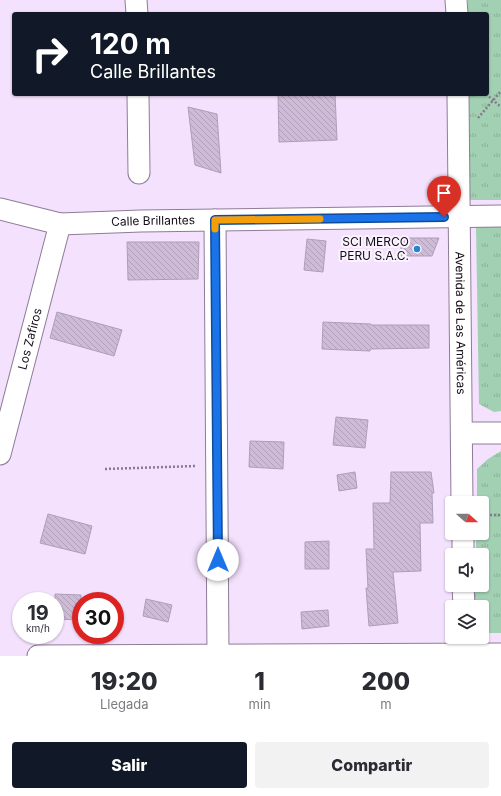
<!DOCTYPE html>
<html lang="es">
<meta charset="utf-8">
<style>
:root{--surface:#fff;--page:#f2f2f3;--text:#2b2b33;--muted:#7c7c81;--accent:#111827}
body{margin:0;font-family:Inter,sans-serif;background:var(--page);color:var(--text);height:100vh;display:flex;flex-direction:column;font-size:15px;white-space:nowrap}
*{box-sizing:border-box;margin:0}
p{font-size:13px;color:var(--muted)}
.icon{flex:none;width:22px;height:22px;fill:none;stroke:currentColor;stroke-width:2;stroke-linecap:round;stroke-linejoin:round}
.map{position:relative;height:656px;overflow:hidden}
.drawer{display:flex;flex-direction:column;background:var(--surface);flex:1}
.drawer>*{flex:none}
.top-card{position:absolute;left:12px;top:12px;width:477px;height:84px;border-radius:4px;box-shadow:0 1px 3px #0004;background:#111827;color:#fff;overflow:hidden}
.needle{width:26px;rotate:111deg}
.controls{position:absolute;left:445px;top:496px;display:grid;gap:8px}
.controls a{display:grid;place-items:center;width:44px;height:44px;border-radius:4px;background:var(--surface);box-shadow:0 1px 3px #0004;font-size:20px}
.speed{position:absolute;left:12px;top:592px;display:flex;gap:8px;font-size:20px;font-weight:700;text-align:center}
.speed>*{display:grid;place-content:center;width:52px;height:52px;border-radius:50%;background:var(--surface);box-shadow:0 1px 3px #0004;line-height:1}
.speed small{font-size:10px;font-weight:400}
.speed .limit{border:6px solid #d22;background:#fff;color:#111}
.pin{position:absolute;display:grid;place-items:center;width:34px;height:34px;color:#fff;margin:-41px -17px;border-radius:50% 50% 50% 0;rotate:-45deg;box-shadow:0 0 4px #0007}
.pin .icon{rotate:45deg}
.me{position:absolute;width:44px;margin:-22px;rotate:0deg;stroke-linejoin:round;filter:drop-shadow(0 0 3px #0008)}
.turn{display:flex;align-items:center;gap:14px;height:84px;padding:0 12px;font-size:18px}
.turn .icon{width:52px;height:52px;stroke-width:2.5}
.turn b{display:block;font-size:28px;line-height:34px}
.eta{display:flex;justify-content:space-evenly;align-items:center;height:68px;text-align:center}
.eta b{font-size:24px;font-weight:800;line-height:28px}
.primary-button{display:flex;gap:8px;margin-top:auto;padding:8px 12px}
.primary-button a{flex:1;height:46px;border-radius:4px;background:var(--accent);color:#fff;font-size:16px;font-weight:800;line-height:46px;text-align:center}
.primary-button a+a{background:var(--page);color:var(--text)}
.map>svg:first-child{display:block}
</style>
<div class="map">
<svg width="501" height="656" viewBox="0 0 501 656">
<defs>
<pattern id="grass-tufts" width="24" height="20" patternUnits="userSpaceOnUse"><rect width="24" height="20" fill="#a1d0b3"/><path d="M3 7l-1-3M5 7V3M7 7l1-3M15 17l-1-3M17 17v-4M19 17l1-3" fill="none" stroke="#8ab199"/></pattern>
<pattern id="building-back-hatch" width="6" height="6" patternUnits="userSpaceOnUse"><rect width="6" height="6" fill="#cebbd7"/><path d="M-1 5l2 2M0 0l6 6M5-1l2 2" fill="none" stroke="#b0a0b8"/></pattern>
</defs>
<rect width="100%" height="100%" fill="#f4e1fd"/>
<path fill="url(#grass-tufts)" d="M468 0H501V200H470L469 94H487V14H468Z
M476 226H501V411L494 412 479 404Z
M501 451V633H482V607H475V585H482V555H476V533H482V503H477V469L488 459Z"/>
<path fill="url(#building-back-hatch)" stroke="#b09eb8" d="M278 94H335L337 140 279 142Z
M188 107 217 114 221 173 195 165Z
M401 238H439L432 256H401Z
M307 239 326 241 323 272 304 270Z
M127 242H199L198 279 128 280Z
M57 312 122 330 114 356 50 338Z
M323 322 371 324V325H429V348L370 349V351L322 349Z
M336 417 368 420 365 448 333 445Z
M250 441 284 442 283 469 249 467Z
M355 472 357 488 339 491 337 475Z
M391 472H431L434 493H432L433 523H420L421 571 393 572 398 623 369 626 366 588H368L366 549H374L373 503H390Z
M48 514 92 526 85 554 40 543Z
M329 541V569H305V542Z
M55 594 81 595V620L55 619Z
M146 599 172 605 168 622 143 616Z
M328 610 329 626 302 629 301 612Z"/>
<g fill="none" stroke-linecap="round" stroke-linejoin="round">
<g stroke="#8e7c96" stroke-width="23">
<g id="minor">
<path d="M136 0 137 14"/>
<path d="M456 0 457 14"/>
<path d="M138 94 139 173"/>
<path id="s1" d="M458 94 462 503"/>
<path id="s2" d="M0 209 60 224 141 221 501 216"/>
<path d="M215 220 218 656"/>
<path d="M462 433H501"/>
<path id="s3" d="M0 454 60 224"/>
<path d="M463 533V555"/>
<path d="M463 585 464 607"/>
<path d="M38 656 501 654"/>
</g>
</g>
<path stroke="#867a8c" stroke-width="2.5" stroke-dasharray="2 2" stroke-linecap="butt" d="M486 94 501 107
M478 118 501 91
M105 469 196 466
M482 515H501"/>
<use href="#minor" stroke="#fff" stroke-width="21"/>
</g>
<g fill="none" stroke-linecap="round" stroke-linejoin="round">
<g stroke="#114b97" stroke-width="10">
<path id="route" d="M218 560 215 220 444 217"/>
</g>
<use href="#route" stroke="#1a73e8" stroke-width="7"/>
<path stroke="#f59e0b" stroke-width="7" d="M215 229V220L320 219"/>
</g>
<circle fill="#2584d0" stroke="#fbf3fe" stroke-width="1.5" cx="417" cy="249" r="4"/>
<g text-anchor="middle" stroke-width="4" stroke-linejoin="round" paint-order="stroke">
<g font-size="12" fill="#130d16" stroke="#fbf3fe">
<text dy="4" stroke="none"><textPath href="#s2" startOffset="155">Calle Brillantes</textPath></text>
<text dy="4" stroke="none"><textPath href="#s1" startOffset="229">Avenida de Las Américas</textPath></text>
<text dy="4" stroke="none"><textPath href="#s3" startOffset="119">Los Zafiros</textPath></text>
</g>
<g font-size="12" fill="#130d16" stroke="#fbf3fe" text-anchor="end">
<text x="409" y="246">SCI MERCO<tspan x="409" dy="14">PERU S.A.C.</tspan></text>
</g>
</g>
</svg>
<div class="controls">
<a><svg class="needle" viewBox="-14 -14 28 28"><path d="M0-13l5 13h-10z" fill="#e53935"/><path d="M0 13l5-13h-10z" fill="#7c7c81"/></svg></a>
<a><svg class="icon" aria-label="sound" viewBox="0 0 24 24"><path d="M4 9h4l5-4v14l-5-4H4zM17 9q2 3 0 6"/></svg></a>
<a><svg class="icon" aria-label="layers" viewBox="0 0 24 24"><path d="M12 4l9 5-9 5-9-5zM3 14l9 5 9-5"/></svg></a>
</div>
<div class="speed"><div>19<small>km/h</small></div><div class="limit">30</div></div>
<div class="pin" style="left:444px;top:217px;background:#d93025"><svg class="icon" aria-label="arrive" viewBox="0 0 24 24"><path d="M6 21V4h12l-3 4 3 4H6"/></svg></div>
<svg class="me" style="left:218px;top:560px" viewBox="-20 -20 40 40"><circle r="19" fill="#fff"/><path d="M0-13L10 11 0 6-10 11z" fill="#1a73e8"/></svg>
<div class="top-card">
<div class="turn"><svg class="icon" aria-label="right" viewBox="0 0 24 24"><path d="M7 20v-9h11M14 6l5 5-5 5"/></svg><div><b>120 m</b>Calle Brillantes</div></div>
</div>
</div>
<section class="drawer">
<div class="eta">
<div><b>19:20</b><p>Llegada</p></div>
<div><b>1</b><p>min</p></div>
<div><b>200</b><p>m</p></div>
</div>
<div class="primary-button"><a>Salir</a><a>Compartir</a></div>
</section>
